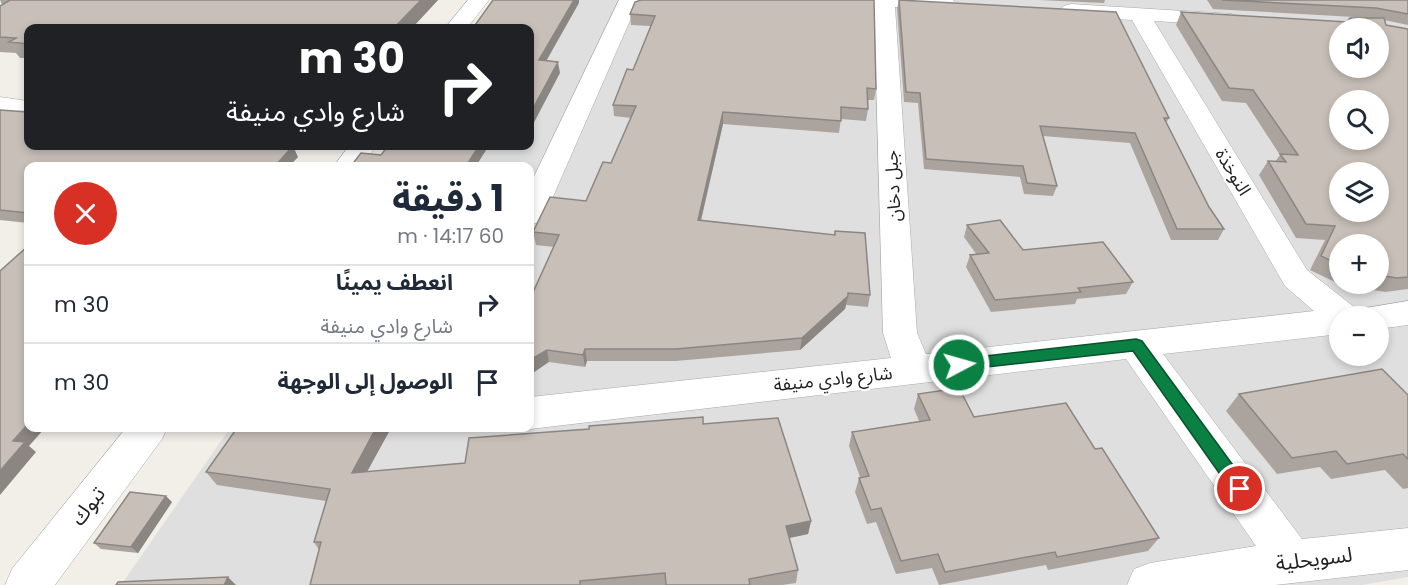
<!DOCTYPE html>
<html lang="ar">
<meta charset="utf-8">
<style>
:root{--surface:#fff;--page:#f2f2f3;--text:#1f2937;--muted:#747a83;--line:#e0e1e3}
body{margin:0;font-family:Poppins,"Noto Sans Arabic",sans-serif;background:var(--page);color:var(--text);direction:rtl;height:100vh;display:flex;flex-direction:column;font-size:22px;white-space:nowrap}
*{box-sizing:border-box;margin:0}
p{font-size:20px;color:var(--muted)}
.icon{flex:none;width:33px;height:33px;fill:none;stroke:currentColor;stroke-width:2;stroke-linecap:round;stroke-linejoin:round}
.map{position:relative;flex:1;overflow:hidden;direction:ltr}
.drawer{position:absolute;left:24px;top:162px;width:510px;height:270px;display:flex;flex-direction:column;background:var(--surface);border-radius:12px;box-shadow:0 3px 9px #0003;direction:rtl}
.drawer>*{flex:none}
.hud{position:absolute;left:24px;top:24px;width:510px;height:126px;border-radius:12px;box-shadow:0 3px 9px #0003;direction:rtl;background:#202124;color:#fff;overflow:hidden}
.fabs{position:absolute;left:1329px;top:18px;display:grid;gap:12px}
.fabs a{display:grid;place-items:center;width:60px;height:60px;border-radius:50%;background:var(--surface);box-shadow:0 3px 9px #0003;font-size:30px}
.pin{position:absolute;display:grid;place-items:center;width:51px;height:51px;color:#fff;margin:-26px;border:3px solid #fff;border-radius:50%;box-shadow:0 2px 6px #0007}
.me{position:absolute;width:66px;margin:-33px;rotate:84deg;stroke-linejoin:round;filter:drop-shadow(0 0 4px #0008)}
.turn{display:flex;align-items:center;gap:21px;height:126px;padding:0 30px;font-size:27px}
.turn .icon{width:78px;height:78px;stroke-width:2.5}
.turn b{display:block;font-size:42px;line-height:51px}
.round{display:grid;place-items:center;flex:none;width:63px;height:63px;border-radius:32px;background:var(--page)}
.overview{display:flex;align-items:center;justify-content:space-between;height:102px;padding:0 30px}
h1{font-size:36px;font-weight:700;line-height:45px}
ul{padding:0;list-style:none}
li{display:flex;align-items:center;gap:18px;height:78px;padding:0 30px;border-top:2px solid var(--line)}
li div{flex:1}
li b{display:block;font-size:22px}
li em{font-style:normal}
.map>svg:first-child{display:block}
</style>
<div class="map">
<svg width="1408" height="585" viewBox="0 0 1408 585">
<rect width="100%" height="100%" fill="#f2efe9"/>
<path fill="#e0dfdf" fill-rule="evenodd" d="M526 0H1408V577L1362 585H121L230 428H530V166H411L425 146H530V28ZM1340 28H1378V68H1340ZM1340 100H1378V140H1340ZM1340 172H1378V212H1340ZM1340 244H1378V284H1340ZM1340 316H1378V356H1340Z"/>
<g fill="none" stroke-linecap="round" stroke-linejoin="round">
<g stroke="#a9a9a9" stroke-width="1">
<path id="minor" d="M468 0H489L467 28H445Z
M619 0H639L545 215 541 222 530 224V185Z
M874 0H953L955 3 952 7 945 9 895 7 917 333 926 354 1314 311 1285 286 1132 20 1071 16 1064 14 1060 10 1064 6 1071 4 1232 14 1235 19 1232 24 1224 25 1154 21 1307 270 1354 307 1359 316H1340V334L1163 354 1302 539 1408 528V570L1275 585H1127L1134 569 1150 563 1256 546 1126 359 530 429 527 428H530V397L891 358 883 333Z
M0 97 28 101V115L0 113Z
M349 146H376L361 166H334Z
M1408 301V325L1378 329V316H1361L1366 308Z
M126 428H167L162 439 55 585H5L12 569Z"/>
</g>
<use href="#minor" fill="#fff" fill-rule="evenodd"/>
</g>
<path fill="#aba49e" fill-rule="evenodd" d="M0 0H438L412 28H28V58H20L16 53 0 52V6L2 5Z
M899 0 1169 118 1166 123 1209 207 1224 229 1218 240H1171L1130 143 1043 136 1057 186 1053 196 1024 194 1020 177 924 169 918 103 904 102 897 9Z
M1039 0H1105L1104 3Z
M1207 0H1408V25L1384 20 1386 25 1408 29V289L1385 292 1339 284 1310 270 1325 240 1296 238 1259 175 1268 161 1275 162 1280 155 1246 103 1222 101 1176 25 1181 12 1347 22 1372 18 1213 9ZM1340 244H1378V284H1340Z
M635 2 876 89 874 100H868V109L866 121 841 119 839 133 723 124 701 221 834 235 835 231 870 295 868 307 846 305 845 309 800 350 676 361H587L585 367 549 362 530 299 554 247 536 245 533 232 586 201 611 163 631 118 614 116 613 105 633 70 651 26 631 25 630 14Z
M0 110 28 146 298 157 289 166H28V223L0 220Z
M967 225 1023 250 1133 282 1126 294 1077 299 1075 304 991 312 966 267 970 255H977L964 237Z
M918 394 974 417 1095 449 1159 538 1148 551 1048 570 1046 565 939 585 932 568 896 574 876 522 867 524 855 492 859 478 860 477 849 446 852 432 919 421 914 409Z
M1239 394 1408 395V488L1403 489 1385 470 1331 479 1320 467 1277 474 1226 411Z
M703 424 811 521 808 534 789 538 798 570 796 583 782 585H310L319 550 314 542 326 501 217 485 206 472 391 428 367 472 465 463Z
M172 502 138 553 101 549 94 543Z"/>
<path fill="#8b8681" d="M421 0H438L412 28H394Z
M574 0H579V3L540 72 539 60Z
M558 62 560 73 530 130V114Z
M723 112V124L698 232V220Z
M293 146 298 157 289 166H275Z
M479 146H487L488 147 476 166H466Z
M848 296 845 309 800 350 802 338Z
M585 349 587 361 585 367 583 355Z
M547 350 549 362 530 375V360Z
M28 424V428H45L29 446 36 452 0 495V471L13 441Z
M376 428H391L359 486 352 473Z
M166 496 172 502 138 553 131 547Z
M811 521 808 534 784 539 786 526Z
M228 577 236 585H224Z"/>
<path fill="#c7bfb8" stroke="#8b8681" stroke-width="1.5" fill-rule="evenodd" d="M10 0H421L394 28H28V44L9 42 16 38 0 37V6Z
M493 0H574L539 60 558 62 530 114V28H473Z
M641 0H874L876 89 867 88 868 109 841 107V121L723 112 698 220 835 235V231L865 233 870 295 848 293V296L802 338 676 349H585L583 355 547 350 530 360V299L559 235 533 232 550 197 586 201 603 162 611 163 636 106 613 105 627 69 633 70 655 16 630 14 635 2Z
M899 0 1116 12 1169 118H1164L1209 207 1224 229H1177L1135 133 1040 126 1057 186 1027 183 1023 166 926 159 920 93 906 92Z
M1222 0H1408V14L1376 8Z
M1181 12 1347 22 1350 18H1384L1386 25 1408 29V277L1397 278 1378 275V244H1340V265L1321 256 1335 226 1306 224 1268 161 1286 162 1280 154 1298 155 1253 90 1229 88ZM1340 28H1378V68H1340ZM1340 100H1378V140H1340ZM1340 172H1378V212H1340Z
M0 110 28 112V146H293L275 166H28V213L0 210Z
M388 146H479L466 166H351L361 153 381 155Z
M1000 220 1023 250 1103 242 1133 282 1078 288 1081 292 995 300 970 255 989 253 967 225Z
M28 246V424L13 441 25 442 0 471V271Z
M1382 369 1408 395V459L1403 454 1347 464 1336 451 1292 458 1239 394Z
M959 388 974 417 1066 403 1095 449 1102 448 1159 538 1057 557 1055 552 945 572 938 554 901 561 881 508 871 510 859 478 869 476 852 432 930 420 918 394Z
M703 417V424L778 418 811 521 786 526 798 570 749 579 750 585H666L665 573 580 581V585H310L321 542H314L330 489 206 472 237 428H376L352 473 465 463 469 438 589 429V426Z
M130 492 166 496 131 547 94 543Z
M228 577 224 585H116L118 582Z"/>
<path fill="#0b8043" stroke="#07532c" stroke-width="1.5" d="M1136 339 1142 341 1246 483 1249 489 1246 494 1240 496 1234 494 1133 351 959 370 954 369 951 365 954 361 959 359Z"/>
<g text-anchor="middle" stroke-width="4.5" stroke-linejoin="round" paint-order="stroke">
<g font-size="18" fill="#222" stroke="#fff">
<text transform="translate(1233 172) rotate(59)" y="6">النوخذة</text>
<text transform="translate(893 186) rotate(-93)" y="6">جبل دخان</text>
<text transform="translate(833 379) rotate(-6)" y="6">شارع وادي منيفة</text>
</g>
<g font-size="21" fill="#222" stroke="#fff">
<text transform="translate(88 506) rotate(-53)" y="7">تبوك</text>
<text transform="translate(1314 559) rotate(-7)" y="7">لسويحلية</text>
</g>
</g>
</svg>
<div class="fabs">
<a><svg class="icon" aria-label="sound" viewBox="0 0 24 24"><path d="M4 9h4l5-4v14l-5-4H4zM17 9q2 3 0 6"/></svg></a>
<a><svg class="icon" aria-label="search" viewBox="0 0 24 24"><circle cx="10" cy="10" r="6"/><path d="M15 15l6 6"/></svg></a>
<a><svg class="icon" aria-label="layers" viewBox="0 0 24 24"><path d="M12 4l9 5-9 5-9-5zM3 14l9 5 9-5"/></svg></a>
<a>+</a>
<a>−</a>
</div>
<div class="pin" style="left:1240px;top:489px;background:#d93025"><svg class="icon" aria-label="arrive" viewBox="0 0 24 24"><path d="M6 21V4h12l-3 4 3 4H6"/></svg></div>
<svg class="me" style="left:959px;top:365px" viewBox="-20 -20 40 40"><circle r="17" fill="#0b8043" stroke="#fff" stroke-width="3"/><path d="M0-11L8 9 0 5-8 9z" fill="#fff"/></svg>
<div class="hud">
<div class="turn"><svg class="icon" aria-label="right" viewBox="0 0 24 24"><path d="M7 20v-9h11M14 6l5 5-5 5"/></svg><div><b>30 m</b>شارع وادي منيفة</div></div>
</div>
<section class="drawer">
<div class="overview"><div><h1>1 دقيقة</h1><p>60 m · 14:17</p></div><a class="round" style="background:#d93025;color:#fff"><svg class="icon" aria-label="close" viewBox="0 0 24 24"><path d="M6 6l12 12M18 6L6 18"/></svg></a></div>
<ul>
<li><svg class="icon" aria-label="right" viewBox="0 0 24 24"><path d="M7 20v-9h11M14 6l5 5-5 5"/></svg><div><b>انعطف يمينًا</b><p>شارع وادي منيفة</p></div><em>30 m</em></li>
<li><svg class="icon" aria-label="arrive" viewBox="0 0 24 24"><path d="M6 21V4h12l-3 4 3 4H6"/></svg><div><b>الوصول إلى الوجهة</b></div><em>30 m</em></li>
</ul>
</section>
</div>
